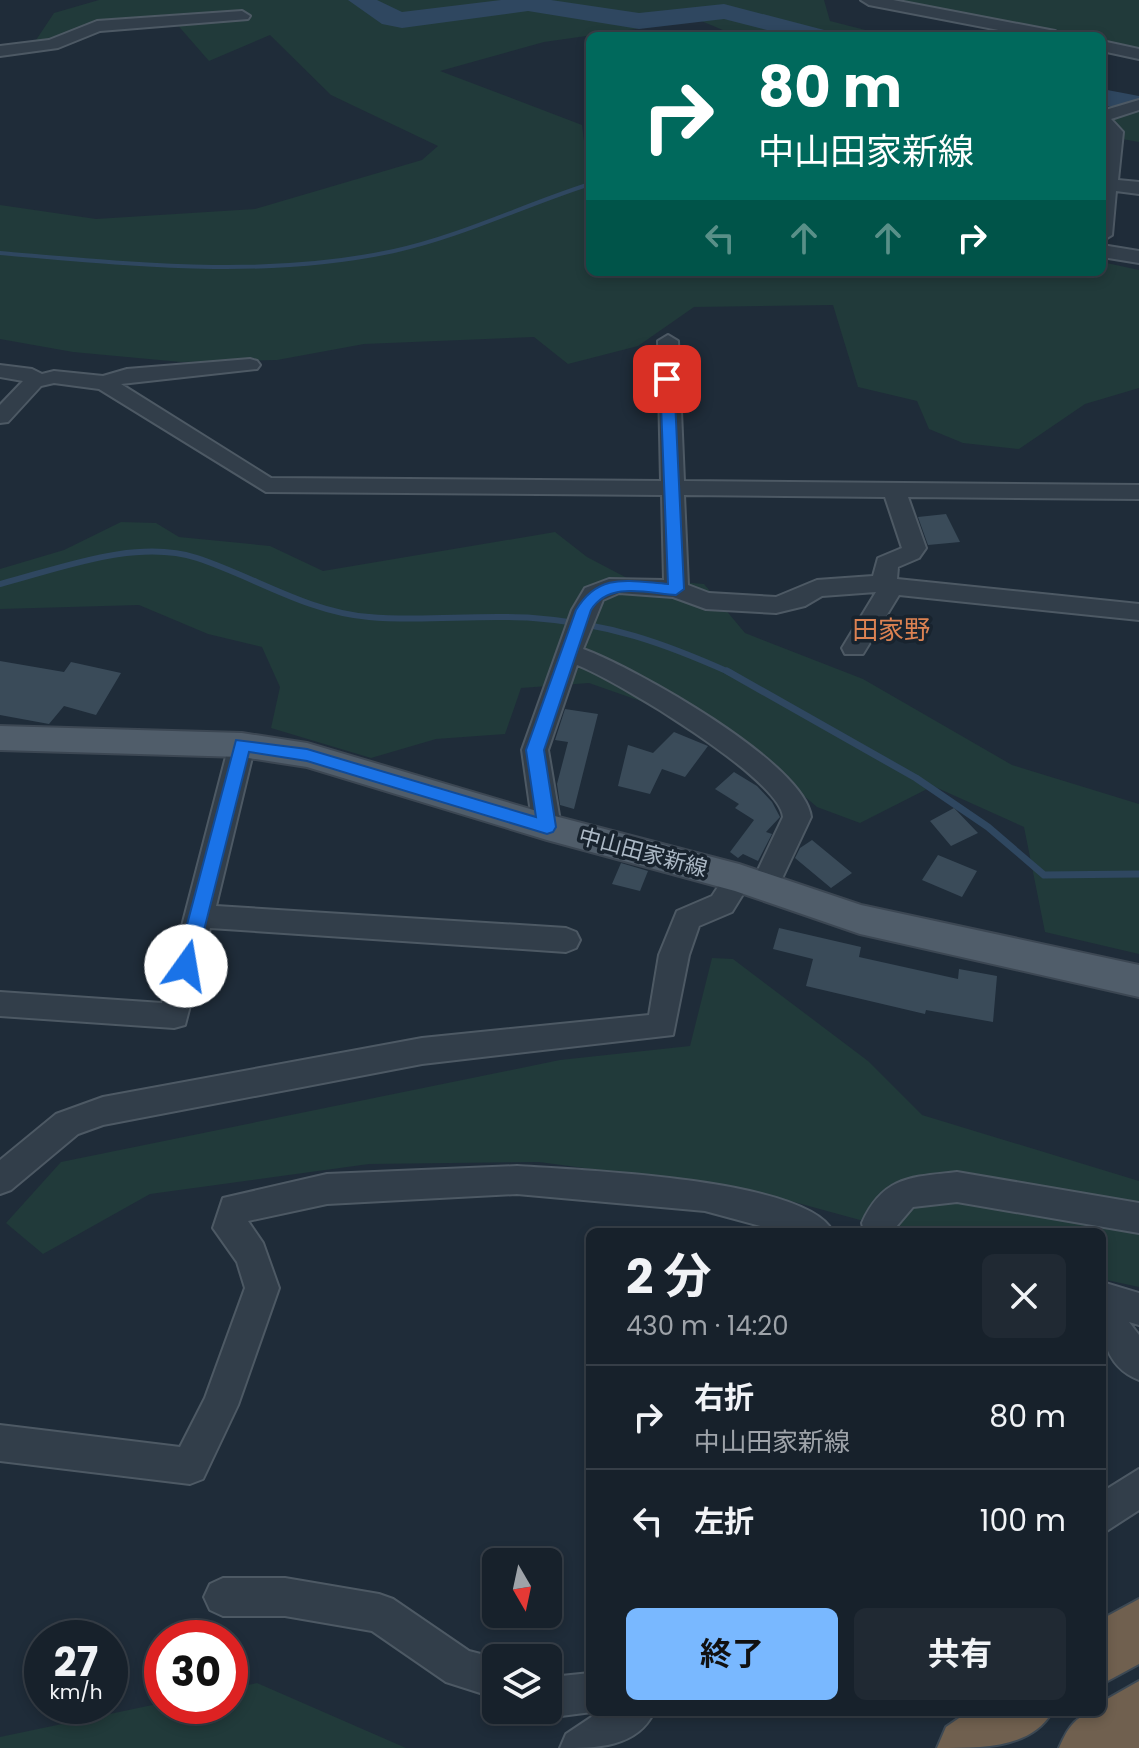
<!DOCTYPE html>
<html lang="ja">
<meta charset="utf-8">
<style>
:root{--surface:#17212b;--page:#202933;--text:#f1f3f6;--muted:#9ea3a9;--line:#363e47;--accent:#79b8ff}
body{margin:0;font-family:Poppins,"Noto Sans JP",sans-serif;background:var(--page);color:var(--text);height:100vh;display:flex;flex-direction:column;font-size:30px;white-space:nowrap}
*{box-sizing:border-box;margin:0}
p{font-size:26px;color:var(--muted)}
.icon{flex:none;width:44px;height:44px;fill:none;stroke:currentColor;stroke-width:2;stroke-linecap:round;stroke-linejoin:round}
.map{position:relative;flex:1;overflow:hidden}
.side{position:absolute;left:586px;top:1228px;width:520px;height:488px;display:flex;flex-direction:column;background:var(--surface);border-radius:12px;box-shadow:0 4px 12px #0003,0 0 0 2px var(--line)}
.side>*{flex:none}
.banner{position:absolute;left:586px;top:32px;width:520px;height:244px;border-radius:12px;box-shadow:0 4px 12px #0003,0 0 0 2px var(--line);background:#00695c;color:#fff;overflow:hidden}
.needle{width:52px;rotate:171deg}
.tools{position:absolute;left:482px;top:1548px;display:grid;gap:16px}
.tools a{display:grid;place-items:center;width:80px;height:80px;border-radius:12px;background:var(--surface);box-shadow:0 4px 12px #0003,0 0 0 2px var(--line);font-size:40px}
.speed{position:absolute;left:24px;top:1620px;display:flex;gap:16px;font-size:40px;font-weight:700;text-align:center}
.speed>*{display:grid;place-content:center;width:104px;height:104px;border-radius:50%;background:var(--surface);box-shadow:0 4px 12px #0003,0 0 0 2px var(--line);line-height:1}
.speed small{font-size:20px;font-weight:400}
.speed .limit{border:12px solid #d22;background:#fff;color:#111}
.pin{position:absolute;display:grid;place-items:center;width:68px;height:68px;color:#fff;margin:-34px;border-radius:16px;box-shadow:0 4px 12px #0006}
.me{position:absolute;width:88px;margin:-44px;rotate:13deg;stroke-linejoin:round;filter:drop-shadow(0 0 6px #0008)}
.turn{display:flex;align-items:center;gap:28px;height:168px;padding:0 40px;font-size:36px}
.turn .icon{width:104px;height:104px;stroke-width:2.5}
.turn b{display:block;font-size:56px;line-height:68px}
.lanes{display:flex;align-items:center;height:76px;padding:0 40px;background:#0003;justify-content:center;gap:40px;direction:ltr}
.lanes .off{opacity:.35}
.round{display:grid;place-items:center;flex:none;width:84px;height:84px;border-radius:12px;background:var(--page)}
.summary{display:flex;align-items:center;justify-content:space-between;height:136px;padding:0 40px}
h1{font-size:48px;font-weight:700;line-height:60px}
.primary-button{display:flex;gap:16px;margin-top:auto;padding:16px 40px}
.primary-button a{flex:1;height:92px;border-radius:12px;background:var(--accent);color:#111;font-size:32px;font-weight:700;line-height:92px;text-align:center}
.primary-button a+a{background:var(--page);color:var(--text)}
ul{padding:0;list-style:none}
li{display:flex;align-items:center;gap:24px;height:104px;padding:0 40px;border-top:2px solid var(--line)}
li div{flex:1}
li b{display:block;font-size:30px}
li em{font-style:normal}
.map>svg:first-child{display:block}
</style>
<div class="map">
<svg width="1139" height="1748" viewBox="0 0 1139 1748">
<rect width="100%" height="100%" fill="#1f2c39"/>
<path fill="#213a3a" d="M99 0H824L830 21 889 36H737L699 20 544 42 440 71 582 125 590 188V272H1102V262L1139 270V388L1085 404 1019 449 963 443 929 429 917 401 858 387 833 305 694 307 638 346 568 364 534 337 364 344 277 360 181 362 73 352 0 339V205L96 219 255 209 422 160 438 146 331 95 270 35 209 61 168 14 34 43 54 13Z
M885 0H1139V49L1102 41V36H1075Z
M1102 90 1139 100V142L1122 139 1102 114Z
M121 522 156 523 179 537 270 546 323 571 555 532 587 557 627 578 704 584 745 633 863 679 1012 765 1139 804V954L1045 932 1024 827 933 786 860 823 817 807 729 732 589 683 521 688 505 734 436 739 371 758 271 728 280 687 262 647 208 634 139 605 0 609V569L64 550Z
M712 958 733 959 868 1061 922 1115 1139 1181V1287L1102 1279V1232H904L750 1190 539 1162 369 1164 150 1194 43 1254 6 1223 61 1162 560 1060 690 1046Z
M257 1683 406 1748H0V1737L162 1703V1706H230V1689Z"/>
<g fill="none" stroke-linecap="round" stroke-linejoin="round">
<path stroke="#2f4760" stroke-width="4" d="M0 253C131 264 264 279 394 251 462 236 524 205 590 184"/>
<path stroke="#2f4760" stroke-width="6" d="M0 584C59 569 136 538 197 558 255 577 307 612 369 617 423 622 479 614 533 618 608 623 664 643 731 673"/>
<path stroke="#2f4760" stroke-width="7" d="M727 671 916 778 988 827 1044 875 1139 874"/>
<path fill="#2f4760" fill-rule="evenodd" d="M348 0H377L402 12 501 0H551L639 13 724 4 828 31 832 36H790L724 19 639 29 528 11 402 28 382 24Z
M1102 89 1139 96V112L1102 105Z"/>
</g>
<path fill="#3a4b59" d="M946 514 960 542 928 545 918 517Z
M0 661 64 672 71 662 121 673 96 715 64 706 49 724 0 715Z
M565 709 598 714 574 809 560 805 557 784 568 742 555 740Z
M674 732 708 746 685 777 662 769 650 794 618 786 628 745 653 753Z
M734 772 757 786 772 802 780 817 766 832 772 834 758 861 743 854 738 858 730 852 754 820 735 808 739 804 715 789Z
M954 808 978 833 951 846 930 821Z
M812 840 852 873 831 888 795 858 800 848Z
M938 855 977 871 962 897 922 880Z
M621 863 648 871 640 891 612 884Z
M779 928 861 947 859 957 958 979 959 969 997 976 993 1022 926 1010 925 1014 806 986 813 959 773 949Z"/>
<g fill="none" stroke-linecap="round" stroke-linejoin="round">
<g stroke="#4d5964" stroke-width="4">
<path id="minor" d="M861 0H893L1055 31 1063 36H1030L869 5Z
M242 11 250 16 248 19 100 31 58 48 0 56V46L49 40 97 21Z
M1102 41 1139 49V59L1102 51Z
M1139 100V110L1111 119 1123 132 1118 180 1139 182V194L1116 191 1112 235 1102 241 1105 133 1102 111Z
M1102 245 1139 251V263L1102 257Z
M668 335 678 341 684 481 1139 485V499L908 497 926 548 919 558 898 567 897 579 1139 604V620L899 595 863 654H845L842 648 876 592 822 596 805 606 776 613 706 609 673 597 619 593 603 600 583 649C633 667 805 763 811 817L778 887 774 895 764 898 754 895 750 887 783 817C780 778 616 680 577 665L548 750 561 827 557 834 547 837 537 834 533 827 522 750 572 610 585 588 609 579 664 580 662 495 266 492 99 389 54 383 41 386 8 422 0 423V405L23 381 0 377V365L32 369 42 374 54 371 103 376 127 369 250 359 257 361 260 365 257 369 121 384 271 478 661 481 658 341ZM684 495 885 497 902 548 878 558 873 576 817 580 776 597 709 593 688 585Z
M242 735 251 738 255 745 216 906 566 928 576 932 580 940 576 948 566 952 210 928 185 1025 174 1028 0 1016V992L162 1003 229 745 233 738Z
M739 867 749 870 753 878 732 912 699 926 689 955 673 1035 422 1064 103 1125 78 1134 11 1190 0 1194V1160L56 1114 103 1097 422 1038 649 1015 659 955 677 911 712 896 729 870Z
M517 1166C576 1170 808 1178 833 1232H783L705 1211 517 1194 327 1204 248 1221 263 1243 279 1288 238 1405 203 1479 190 1484 0 1461V1425L180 1447 205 1398 245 1288 237 1262 213 1228 223 1198 327 1174Z
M957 1172 1139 1203V1233L957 1202 913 1207 896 1227 898 1232H864L862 1223C883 1176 912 1177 957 1172Z
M1102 1282 1139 1293V1325L1129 1322 1139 1335V1380C1096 1363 1102 1320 1102 1282Z
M1139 1469V1510L1102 1534V1492Z
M223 1578H285L379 1594 393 1599 469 1651 496 1658V1698L446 1682 372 1631 285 1616H223L210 1610 204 1597 210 1584Z
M548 1673 561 1676 590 1673 592 1712 561 1716 541 1710H548Z
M599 1712H654C637 1748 596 1748 560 1748L566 1734Z"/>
</g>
<g stroke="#3c4753" stroke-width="4">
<path id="major" d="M0 726 242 733 307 743 547 814 739 864 861 905 1139 965V997L860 934 735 891 547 840 307 767 242 757 0 750Z"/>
</g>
<g stroke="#3d4954" stroke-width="4">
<path id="highway" d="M1139 1599V1664L1102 1684V1619Z
M1139 1681V1748H1059C1068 1727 1077 1712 1102 1712V1702Z
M968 1712H1052C1031 1748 984 1748 937 1748L946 1727Z"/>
</g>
<use href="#minor" fill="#323e4a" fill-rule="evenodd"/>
<use href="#major" fill="#505d6a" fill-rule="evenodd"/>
<use href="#highway" fill="#70604f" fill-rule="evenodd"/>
</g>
<path fill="#1a73e8" stroke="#114b97" stroke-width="2" d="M667 375 674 379 684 589 676 595C647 593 609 581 591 610L544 750 556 827 553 832 547 834 307 761 249 752 195 966 193 972H179L176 966 236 740 307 749 536 817 526 750 576 610C599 572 628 581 668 584L660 379Z"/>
<g text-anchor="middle" stroke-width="7" stroke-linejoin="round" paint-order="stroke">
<g font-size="22" fill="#acb9c6" stroke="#18232e">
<text transform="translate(643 852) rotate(15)" y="8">中山田家新線</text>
</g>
<g font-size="26" fill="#dc8252" stroke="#18232e">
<text x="891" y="639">田家野</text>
</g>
</g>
</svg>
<div class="tools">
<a><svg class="needle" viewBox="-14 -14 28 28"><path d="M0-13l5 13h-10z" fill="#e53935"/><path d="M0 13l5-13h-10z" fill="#9ea3a9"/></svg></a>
<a><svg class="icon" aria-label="layers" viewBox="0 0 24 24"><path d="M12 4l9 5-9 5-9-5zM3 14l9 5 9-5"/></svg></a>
</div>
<div class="speed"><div>27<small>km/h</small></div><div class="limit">30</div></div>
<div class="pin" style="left:667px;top:379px;background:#d93025"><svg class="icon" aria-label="arrive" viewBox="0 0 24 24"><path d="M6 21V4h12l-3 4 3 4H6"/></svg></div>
<svg class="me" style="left:186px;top:966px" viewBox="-20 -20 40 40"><circle r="19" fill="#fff"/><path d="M0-13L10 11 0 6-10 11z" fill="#1a73e8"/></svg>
<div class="banner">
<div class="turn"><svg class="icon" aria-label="right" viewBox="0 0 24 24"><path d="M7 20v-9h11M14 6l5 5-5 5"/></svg><div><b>80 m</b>中山田家新線</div></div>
<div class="lanes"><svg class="icon off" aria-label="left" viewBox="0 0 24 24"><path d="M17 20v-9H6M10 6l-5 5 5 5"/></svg><svg class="icon off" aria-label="ahead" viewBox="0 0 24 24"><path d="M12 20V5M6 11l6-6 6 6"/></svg><svg class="icon off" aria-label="ahead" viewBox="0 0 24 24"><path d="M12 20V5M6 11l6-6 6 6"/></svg><svg class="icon" aria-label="right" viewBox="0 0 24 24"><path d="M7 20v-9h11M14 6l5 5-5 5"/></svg></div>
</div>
<section class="side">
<div class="summary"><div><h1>2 分</h1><p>430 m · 14:20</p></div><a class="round"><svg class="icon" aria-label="close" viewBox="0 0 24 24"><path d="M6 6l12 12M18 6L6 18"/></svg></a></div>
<ul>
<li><svg class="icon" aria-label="right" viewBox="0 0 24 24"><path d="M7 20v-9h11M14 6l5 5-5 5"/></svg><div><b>右折</b><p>中山田家新線</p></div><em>80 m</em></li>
<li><svg class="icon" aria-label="left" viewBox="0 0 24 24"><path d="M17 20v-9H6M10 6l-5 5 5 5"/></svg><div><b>左折</b></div><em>100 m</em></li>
</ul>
<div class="primary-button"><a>終了</a><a>共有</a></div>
</section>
</div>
